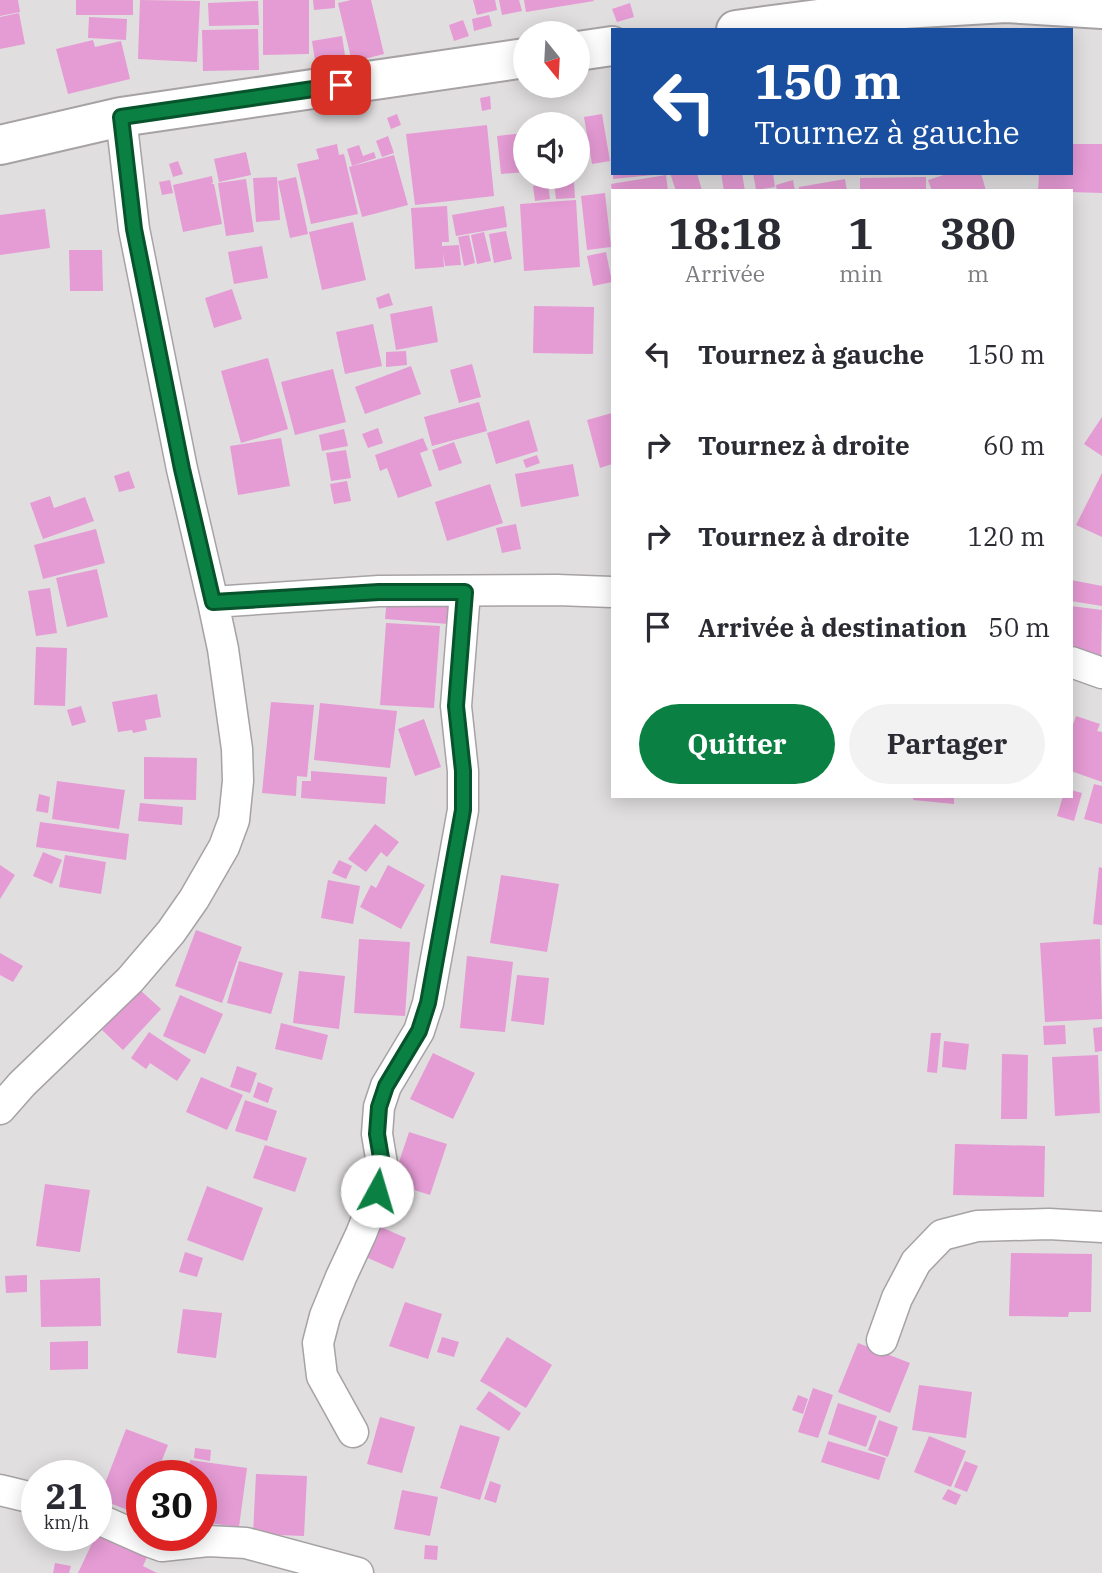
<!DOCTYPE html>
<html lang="fr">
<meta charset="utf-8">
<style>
:root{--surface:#fff;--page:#f2f2f3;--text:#2b2b33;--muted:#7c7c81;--accent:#0b8043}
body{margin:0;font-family:"IBM Plex Serif",serif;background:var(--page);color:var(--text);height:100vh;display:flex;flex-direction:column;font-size:26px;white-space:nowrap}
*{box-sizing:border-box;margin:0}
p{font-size:23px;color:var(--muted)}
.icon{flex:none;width:38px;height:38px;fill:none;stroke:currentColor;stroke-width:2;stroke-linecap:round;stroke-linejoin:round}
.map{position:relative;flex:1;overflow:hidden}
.drawer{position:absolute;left:611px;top:189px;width:462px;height:609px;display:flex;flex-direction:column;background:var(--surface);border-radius:0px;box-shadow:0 4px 18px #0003}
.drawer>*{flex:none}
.top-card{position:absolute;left:611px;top:28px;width:462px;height:147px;border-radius:0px;box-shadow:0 4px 18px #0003;background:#1a4fa0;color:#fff;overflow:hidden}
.needle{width:46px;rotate:162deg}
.controls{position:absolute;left:513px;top:21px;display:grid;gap:14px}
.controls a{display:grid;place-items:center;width:77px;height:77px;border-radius:50%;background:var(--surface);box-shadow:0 4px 18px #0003;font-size:35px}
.speed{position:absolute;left:21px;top:1460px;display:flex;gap:14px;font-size:35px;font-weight:700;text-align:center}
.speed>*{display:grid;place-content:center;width:91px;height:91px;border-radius:50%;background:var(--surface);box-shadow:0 4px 18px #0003;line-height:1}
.speed small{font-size:18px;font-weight:400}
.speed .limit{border:10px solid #d22;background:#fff;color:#111}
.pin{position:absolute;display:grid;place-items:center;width:60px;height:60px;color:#fff;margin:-30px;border-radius:14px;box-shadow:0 4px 10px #0006}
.me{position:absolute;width:77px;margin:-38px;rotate:6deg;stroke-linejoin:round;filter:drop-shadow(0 0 5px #0008)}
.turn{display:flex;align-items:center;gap:24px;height:147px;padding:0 28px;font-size:32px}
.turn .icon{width:91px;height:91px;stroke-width:2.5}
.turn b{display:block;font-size:49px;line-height:60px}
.eta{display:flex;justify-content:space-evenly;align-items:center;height:119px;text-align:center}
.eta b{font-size:42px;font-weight:700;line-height:49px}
.primary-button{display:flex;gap:14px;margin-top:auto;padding:14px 28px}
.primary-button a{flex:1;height:80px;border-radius:42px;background:var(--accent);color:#fff;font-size:28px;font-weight:700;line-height:80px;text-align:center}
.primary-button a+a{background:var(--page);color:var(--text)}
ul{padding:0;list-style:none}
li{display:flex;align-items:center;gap:21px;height:91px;padding:0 28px}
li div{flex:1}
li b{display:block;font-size:26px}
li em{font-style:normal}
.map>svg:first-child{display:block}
</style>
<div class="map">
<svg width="1102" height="1573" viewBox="0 0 1102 1573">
<rect width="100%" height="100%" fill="#e1dee0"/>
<path fill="#e59bd4" d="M0 0H18L20 12 0 16Z
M76 0H133V15H76Z
M140 0 200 1 197 62 138 59Z
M263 0H309V54L263 55Z
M313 0H335V8L314 10Z
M351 0H371L384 54 352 62 338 3Z
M473 0H495L497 10 477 15Z
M499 0H519L522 11 502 15Z
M524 0H593L594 1 526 12Z
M258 1 259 25 209 26 208 3Z
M630 3 634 17 617 22 612 9Z
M19 13 25 44 0 49V17Z
M489 15 492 26 474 31 472 19Z
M89 17 127 19 126 40 88 38Z
M463 20 469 36 454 41 449 25Z
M258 29 259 70 203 71 202 30Z
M342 36 346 62 316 67 312 41Z
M93 40 95 47 121 41 130 79 68 94 56 49Z
M490 96 491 109 482 111 480 98Z
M397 114 401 125 391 129 387 118Z
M602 114 610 161 592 164 584 117Z
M487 125 494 196 415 205 406 134Z
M525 133V172L501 174 497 136Z
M388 136 394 153 382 157 376 141Z
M337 144 339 155 344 154 358 214 311 224 297 164 319 159 316 149Z
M1071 144H1102V193L1038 191 1039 173H1071Z
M359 145 363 156 374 152 376 158 352 166 347 149Z
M246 152 251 175 219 182 214 159Z
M394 155 408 205 362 217 349 167Z
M178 161 183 174 173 177 169 164Z
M613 173H653V175L613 179Z
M670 173H697L702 191H676Z
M721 173H742L745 191H724Z
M753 173H773L775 187 756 190Z
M950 173H981L986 191H932L928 180Z
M666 175 668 191H612L611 184Z
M212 176 213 183 211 184H214L222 224 183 232 173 185Z
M277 177 280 220 256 222 253 178Z
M296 177 308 234 290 238 278 181Z
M926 177V191H860V178Z
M246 179 254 232 226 236 218 183Z
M845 179 847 191H799V187Z
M170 180 173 193 162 195 159 182Z
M793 180 795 191H777L776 185Z
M574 182 575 198 556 199 554 184Z
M548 184 550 199 535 201 533 186Z
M605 193 611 247 587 250 581 196Z
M576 200 580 267 524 271 520 204Z
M447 206 449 242H442V246L459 245 461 265 445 266 443 253 444 267 415 269 411 208Z
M504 206 507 227 456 236 452 215Z
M45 209 50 248 0 255V215Z
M353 222 366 280 322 290 309 232Z
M506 231 512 259 494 263 489 234Z
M484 232 491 261 477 264 471 235Z
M469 235 475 263 464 266 458 237Z
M262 246 268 278 234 284 228 252Z
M69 250H102L103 291H70Z
M606 252 612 282 593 286 587 256Z
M232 289 242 319 214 328 205 298Z
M389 293 393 305 379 309 376 298Z
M432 306 438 342 396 350 390 314Z
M534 306 594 307 593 354 533 353Z
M373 324 382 366 345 374 336 332Z
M406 351 407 365 386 367V352Z
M268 358 288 429 241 443 221 371Z
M472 364 481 397 459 403 450 370Z
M411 366 421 394 365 414 355 387Z
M333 369 346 422 295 435 281 382Z
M479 402 487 431 432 446 424 417Z
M612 413V464L600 468 587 420Z
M1102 417V456L1084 444Z
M529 420 538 451 496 464 487 433Z
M378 428 383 443 368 448 362 434Z
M344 429 348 446 322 451 319 435Z
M281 438 290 486 238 495 230 446Z
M423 438 428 450 420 453 432 486 398 498 387 468 380 471 375 455Z
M454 442 462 463 439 471 432 450Z
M346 450 351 478 331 481 326 453Z
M537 455 540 463 526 468 523 460Z
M573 464 579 496 521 507 515 474Z
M129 471 135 488 119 492 114 476Z
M1102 473V537L1076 525Z
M347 481 351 501 334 504 330 484Z
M490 484 503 523 447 541 435 502Z
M50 496 54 508 85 497 94 521 43 539 30 503Z
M516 524 521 549 502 553 496 528Z
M96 529 105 563 43 579 34 545Z
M97 569 108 617 67 627 56 578Z
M1071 580 1102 586V606L1071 601Z
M50 588 57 633 36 636 28 591Z
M387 599 449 603 448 624 385 619Z
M1071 606 1102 610 1101 655 1071 652Z
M386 623 440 626 434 708 380 705Z
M36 647 67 648 65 706 34 705Z
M157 694 161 717 145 720 147 730 133 733 132 730 118 732 112 702Z
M271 702 314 705 307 777 297 776 296 796 262 793Z
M320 703 397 711 390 768 314 760Z
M81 706 86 722 72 726 67 710Z
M1076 716 1100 724 1097 731 1102 732V782L1071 771V730Z
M424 719 441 767 415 776 398 729Z
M144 757 197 758 196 800 144 799Z
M311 771 387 777 385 804 301 798 302 781H311Z
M57 781 125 790 119 829 52 819Z
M1094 784 1102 786V824L1084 819Z
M1071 790 1082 793 1074 821 1057 816 1063 796H1071Z
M39 794 50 797 48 813 36 811Z
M914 796H954V804L913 800Z
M140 803 183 807 182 825 138 821Z
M40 822 129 834 126 860 36 847Z
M375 824 399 842 387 857 381 852 366 872 348 859Z
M43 852 62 860 52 884 33 876Z
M65 855 106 862 101 894 59 887Z
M339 860 352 866 346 879 332 873Z
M0 865 15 875 0 899Z
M388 865 425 885 401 929 360 907 371 885 376 888Z
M1099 867 1102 868V925L1093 924Z
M501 875 559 884 547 952 490 943Z
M328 880 360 886 353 924 321 918Z
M196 930 242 947 222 1003 175 986Z
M359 939 410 942 405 1016 354 1013Z
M1100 939 1102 1019 1045 1022 1040 943Z
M0 953 23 966 13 982 0 975Z
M467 956 513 962 505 1032 460 1028Z
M239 961 283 973 271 1014 227 1003Z
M299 971 345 976 339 1029 293 1023Z
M517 975 549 978 544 1025 511 1021Z
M139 989 161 1009 123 1050 102 1030Z
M180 995 223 1014 205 1054 163 1036Z
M281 1023 328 1035 322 1060 275 1049Z
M1065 1025 1066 1044 1044 1045 1043 1026Z
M1102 1027V1051L1095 1052 1093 1028Z
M149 1032 191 1060 177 1081 150 1063 146 1069 131 1058Z
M931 1033H941L937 1073 927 1072Z
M944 1041 969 1044 966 1070 942 1067Z
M433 1053 475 1073 453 1119 410 1099Z
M1002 1054 1028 1055 1027 1119H1001Z
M1098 1055 1100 1113 1055 1116 1052 1057Z
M237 1066 257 1073 250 1093 230 1087Z
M201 1077 243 1095 227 1130 186 1112Z
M258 1082 273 1088 268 1103 253 1097Z
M245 1100 277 1111 267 1141 235 1131Z
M409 1132 447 1144 430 1195 392 1183Z
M955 1144 1045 1146 1044 1197 953 1195Z
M265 1145 307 1158 295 1192 253 1178Z
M45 1184 90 1190 80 1252 36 1246Z
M207 1186 263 1208 243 1261 187 1240Z
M374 1224 406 1238 393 1269 361 1255Z
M185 1252 203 1258 197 1277 179 1272Z
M1011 1253 1092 1254 1091 1312H1069L1068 1317 1009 1316Z
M27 1275V1292L6 1293 5 1276Z
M100 1278 101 1326 41 1327 40 1280Z
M405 1302 442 1314 428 1359 389 1346Z
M183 1309 222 1313 216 1358 177 1353Z
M442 1337 459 1342 454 1357 437 1352Z
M507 1337 552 1365 526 1408 480 1381Z
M88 1341V1369L50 1370V1342Z
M858 1343 910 1363 890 1413 838 1392Z
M919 1385 972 1392 966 1438 912 1430Z
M813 1388 833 1395 818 1438 798 1432Z
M489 1391 521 1413 509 1431 476 1409Z
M798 1395 808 1399 803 1414 792 1410Z
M838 1403 877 1416 866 1447 828 1434Z
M380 1417 415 1427 402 1473 367 1464Z
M879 1420 898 1427 888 1457 868 1450Z
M460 1425 500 1437 480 1500 440 1488Z
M126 1429 168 1445 156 1475H142L141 1515 99 1499Z
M929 1436 966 1451 951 1487 914 1472Z
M828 1441 886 1458 879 1480 821 1462Z
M195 1448 211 1450 210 1461 194 1458Z
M190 1460 247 1468 239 1527 201 1522V1475H188Z
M965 1461 978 1466 967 1492 954 1487Z
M256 1474 307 1476 304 1536 253 1534Z
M490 1481 501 1485 496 1503 484 1499Z
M948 1489 961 1495 956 1505 942 1499Z
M402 1490 438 1497 430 1536 394 1529Z
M96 1535 147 1557 143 1566 157 1573H78Z
M425 1545 438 1546 437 1560 424 1559Z
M55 1563 71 1566 69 1573H53Z"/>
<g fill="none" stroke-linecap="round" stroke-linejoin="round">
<g stroke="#a6a2a5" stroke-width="33">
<path id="street" d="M121 117 134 229 182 469 213 602 379 591 557 590 612 592
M1071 662 1102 673
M0 1109 22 1084 130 980 171 932 194 899 224 847 234 820 238 781 237 749 223 649 213 602
M882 1340 897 1298 916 1262 942 1235 977 1226 1049 1224 1102 1227
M353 1432 322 1376 318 1343 325 1316 341 1277 361 1234 378 1191 383 1170 377 1134 379 1107 386 1086 419 1031 428 1003 463 810V771L456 706 465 592
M0 1490 37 1499
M96 1518 148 1541 162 1546 208 1541 246 1543 358 1573"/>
</g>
<g stroke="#a6a2a5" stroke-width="42">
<path id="secondary" d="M736 30 886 10 1006 3 1102 9
M578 51 612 46
M0 145 121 117 525 58"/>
</g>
<use href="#street" stroke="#fff" stroke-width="30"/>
<use href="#secondary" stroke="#fff" stroke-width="38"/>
</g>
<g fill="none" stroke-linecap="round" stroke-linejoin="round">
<g stroke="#07532c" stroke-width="18">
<path id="route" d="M341 85 121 117 134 229 182 469 213 602 379 592H465L456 706 463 771V810L428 1003 419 1031 386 1086 379 1107 377 1134 383 1170 377 1191"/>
</g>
<use href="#route" stroke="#0b8043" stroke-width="12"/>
</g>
</svg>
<div class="controls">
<a><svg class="needle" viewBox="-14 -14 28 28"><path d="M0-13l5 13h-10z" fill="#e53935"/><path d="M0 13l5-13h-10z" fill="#7c7c81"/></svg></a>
<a><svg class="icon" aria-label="sound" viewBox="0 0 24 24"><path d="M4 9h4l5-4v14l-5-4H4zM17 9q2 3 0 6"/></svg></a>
</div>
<div class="speed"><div>21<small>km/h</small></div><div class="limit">30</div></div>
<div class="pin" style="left:341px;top:85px;background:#d93025"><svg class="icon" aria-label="arrive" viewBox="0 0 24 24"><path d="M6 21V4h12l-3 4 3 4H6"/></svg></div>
<svg class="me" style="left:377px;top:1191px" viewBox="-20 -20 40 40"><circle r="19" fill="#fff"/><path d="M0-13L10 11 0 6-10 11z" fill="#0b8043"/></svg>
<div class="top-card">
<div class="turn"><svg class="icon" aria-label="left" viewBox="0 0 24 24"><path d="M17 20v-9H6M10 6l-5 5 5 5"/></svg><div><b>150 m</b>Tournez à gauche</div></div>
</div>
<section class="drawer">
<div class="eta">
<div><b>18:18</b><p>Arrivée</p></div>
<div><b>1</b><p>min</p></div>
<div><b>380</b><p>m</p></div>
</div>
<ul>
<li><svg class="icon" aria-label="left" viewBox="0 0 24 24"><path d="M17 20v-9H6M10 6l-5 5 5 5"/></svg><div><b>Tournez à gauche</b></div><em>150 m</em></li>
<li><svg class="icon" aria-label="right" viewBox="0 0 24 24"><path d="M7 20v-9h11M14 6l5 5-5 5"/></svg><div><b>Tournez à droite</b></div><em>60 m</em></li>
<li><svg class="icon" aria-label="right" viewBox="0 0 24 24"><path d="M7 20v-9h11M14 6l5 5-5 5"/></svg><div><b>Tournez à droite</b></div><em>120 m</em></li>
<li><svg class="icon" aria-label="arrive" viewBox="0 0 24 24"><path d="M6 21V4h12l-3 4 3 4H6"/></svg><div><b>Arrivée à destination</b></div><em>50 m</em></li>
</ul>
<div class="primary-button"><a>Quitter</a><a>Partager</a></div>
</section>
</div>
